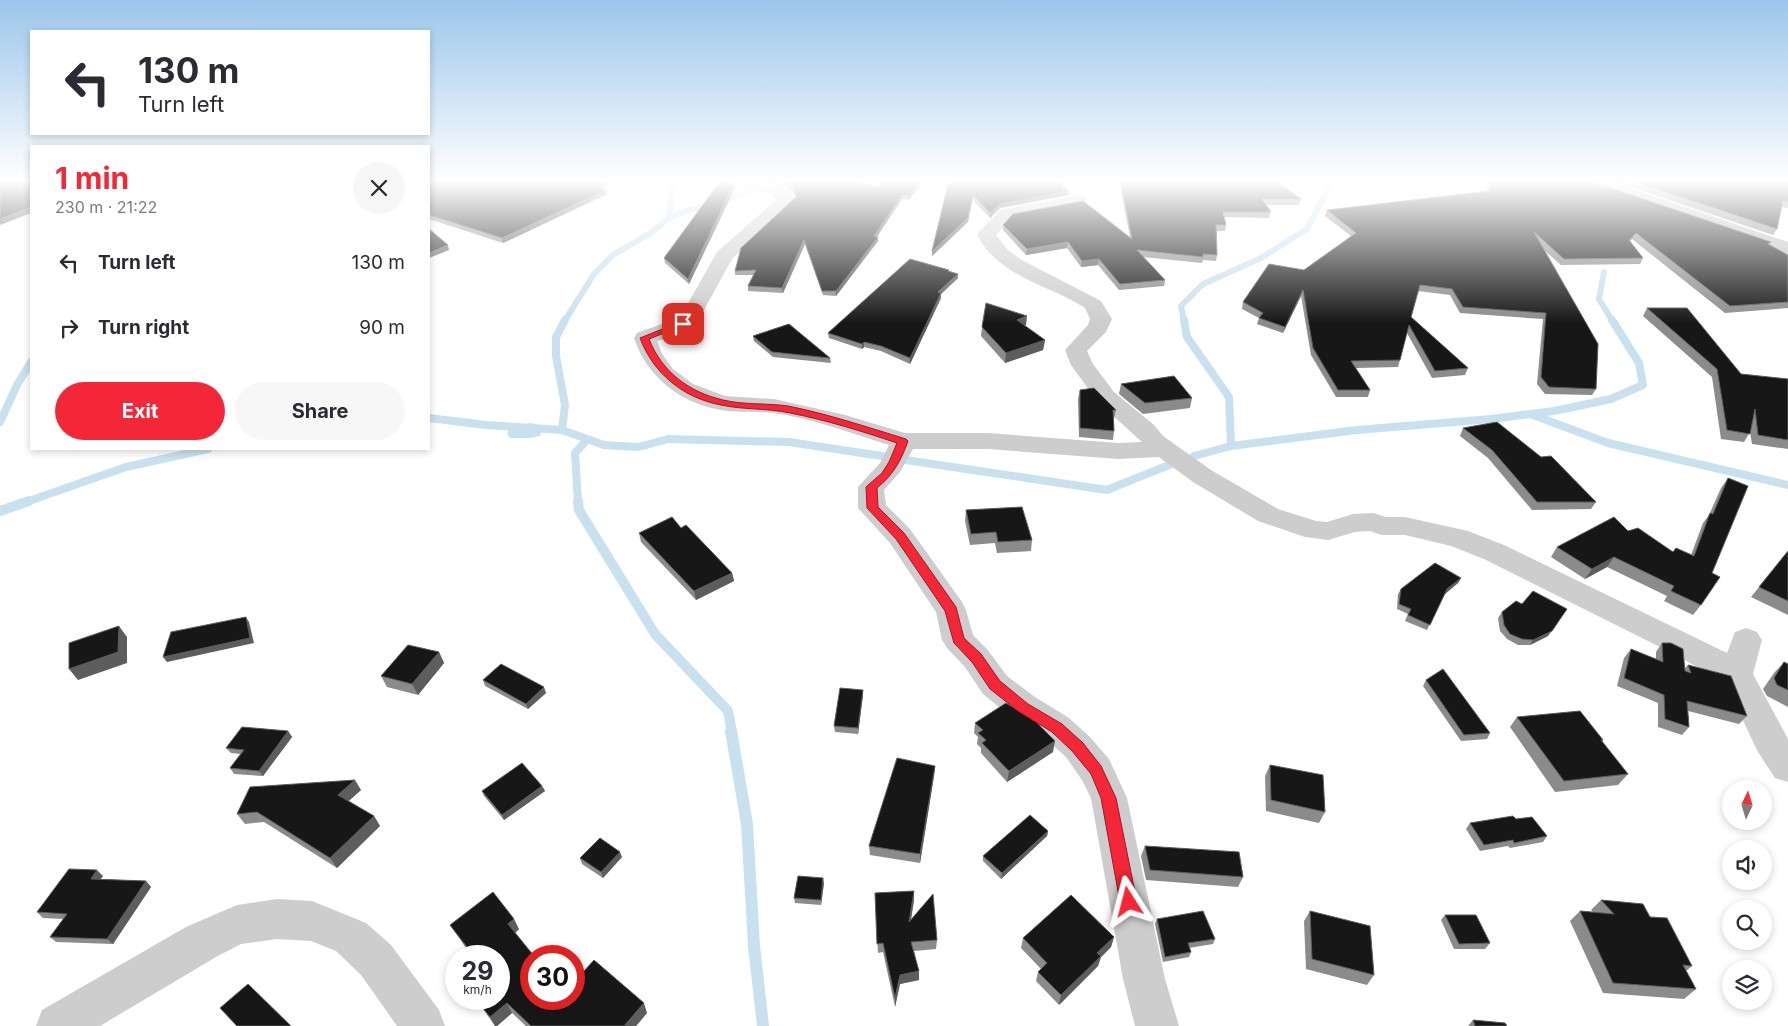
<!DOCTYPE html>
<meta charset="utf-8">
<style>
:root{--surface:#fff;--page:#f7f7f7;--text:#2b2b33;--muted:#7c7c81;--accent:#f32737}
body{margin:0;font-family:Inter,sans-serif;background:var(--page);color:var(--text);height:100vh;display:flex;flex-direction:column;font-size:19px;white-space:nowrap}
*{box-sizing:border-box;margin:0}
p{font-size:16px;color:var(--muted)}
.icon{flex:none;width:28px;height:28px;fill:none;stroke:currentColor;stroke-width:2;stroke-linecap:round;stroke-linejoin:round}
.map{position:relative;flex:1;overflow:hidden}
.drawer{position:absolute;left:30px;top:145px;width:400px;height:305px;display:flex;flex-direction:column;background:var(--surface);border-radius:0px;box-shadow:0 2px 8px #0003}
.drawer>*{flex:none}
.top-card{position:absolute;left:30px;top:30px;width:400px;height:105px;border-radius:0px;box-shadow:0 2px 8px #0003;background:#fff;color:var(--text);overflow:hidden}
.needle{width:32px;rotate:4deg}
.controls{position:absolute;left:1722px;top:780px;display:grid;gap:10px}
.controls a{display:grid;place-items:center;width:50px;height:50px;border-radius:50%;background:var(--surface);box-shadow:0 2px 8px #0003;font-size:25px}
.speed{position:absolute;left:445px;top:945px;display:flex;gap:10px;font-size:25px;font-weight:700;text-align:center}
.speed>*{display:grid;place-content:center;width:65px;height:65px;border-radius:50%;background:var(--surface);box-shadow:0 2px 8px #0003;line-height:1}
.speed small{font-size:12px;font-weight:400}
.speed .limit{border:8px solid #d22;background:#fff;color:#111}
.pin{position:absolute;display:grid;place-items:center;width:42px;height:42px;color:#fff;margin:-21px;border-radius:10px;box-shadow:0 2px 8px #0006}
.me{position:absolute;width:55px;margin:-28px;rotate:351deg;stroke-linejoin:round;filter:drop-shadow(0 0 4px #0008)}
.turn{display:flex;align-items:center;gap:18px;height:105px;padding:0 25px;font-size:22px}
.turn .icon{width:65px;height:65px;stroke-width:2.5}
.turn b{display:block;font-size:35px;line-height:42px}
.round{display:grid;place-items:center;flex:none;width:52px;height:52px;border-radius:26px;background:var(--page)}
.head{display:flex;align-items:center;justify-content:space-between;height:85px;padding:0 25px}
h1{font-size:30px;font-weight:700;line-height:38px;color:var(--accent)}
.cta{display:flex;gap:10px;margin-top:auto;padding:10px 25px}
.cta a{flex:1;height:58px;border-radius:30px;background:var(--accent);color:#fff;font-size:20px;font-weight:700;line-height:58px;text-align:center}
.cta a+a{background:var(--page);color:var(--text)}
ul{padding:0;list-style:none}
li{display:flex;align-items:center;gap:15px;height:65px;padding:0 25px}
li div{flex:1}
li b{display:block;font-size:19px}
li em{font-style:normal}
.map>svg:first-child{display:block}
</style>
<div class="map">
<svg width="1788" height="1026" viewBox="0 0 1788 1026">
<rect width="100%" height="100%" fill="#fff"/>
<path fill="#c9e0ef" d="M531 423 543 427 540 436 529 438H510L507 434 510 427Z"/>
<g fill="none" stroke-linecap="round" stroke-linejoin="round">
<path stroke="#c9e0ef" stroke-width="6" d="M669 180 672 186 669 218
M1604 272 1599 299 1613 322
M564 322 594 274 613 255 652 232 669 218 689 210 708 207 777 180
M1184 322 1181 306 1203 284 1261 258 1307 229 1330 185 1328 180"/>
<path stroke="#c9e0ef" stroke-width="8" d="M1184 320 1187 337 1229 397 1231 446 1194 456
M1533 415 1608 443 1788 485
M429 418 486 425 562 430 604 445 639 447 668 439 789 442 882 456
M0 422 17 385 31 362
M562 430 565 405 556 356V337L565 320
M1231 446 1357 430 1491 419 1554 411 1611 399 1643 385 1639 363 1612 320
M906 460 1107 490 1174 463
M26 502 126 467 208 449
M578 502 575 453 586 441"/>
<path stroke="#c9e0ef" stroke-width="10" d="M578 501 579 510 655 634 728 711 732 732
M0 511 29 501"/>
<path stroke="#c9e0ef" stroke-width="12" d="M731 731 747 824 754 946 763 1026"/>
<path fill="#cdcdcd" fill-rule="evenodd" d="M722 180C742 178 781 177 794 196V201L732 259 699 319 691 329 657 341 662 354 673 369 693 384 725 396 774 399 845 415 905 433H988L1118 443 1142 442 1098 402 1071 365 1065 350 1088 325 1090 319 1085 308C1050 285 996 276 977 234L1000 210 1078 195 1084 196 1087 200 1084 204 1012 218 996 235 1007 249 1020 259 1101 301 1112 319 1106 332 1087 351 1093 364 1114 392 1154 425 1163 436 1211 470 1278 509 1316 521 1327 522 1353 514 1373 513 1386 517H1405L1468 531 1504 545 1727 653 1735 632 1746 628 1757 632 1762 640 1753 674 1788 739V782L1775 778 1758 752 1725 683 1676 655 1484 559 1451 546 1405 535H1382L1370 531 1355 532 1328 540 1305 537 1258 521 1193 482 1159 457 1118 459 988 449H913L900 472 884 490 886 505 910 529 962 602 966 610 973 635 987 649 1007 676 1035 697 1069 718 1090 737 1109 759 1127 798 1165 979 1179 1026H1135L1123 979 1091 798 1082 780 1066 757 1045 738 1011 717 983 694 965 667 947 648 942 640 936 612 890 543 858 508V487L880 463 889 445C851 433 813 419 774 413 757 411 738 413 721 410 680 403 647 377 634 338L637 333 675 319 683 312 717 252 776 200 772 194 724 184Z
M277 899 312 901 366 923 391 945 439 1010 445 1026H397L361 975 336 951 311 941 277 939 241 944 216 957 100 1026H36L42 1010 186 927 237 905Z"/>
<path fill="#bababa" fill-rule="evenodd" d="M1583 180H1606L1788 242V254L1585 184Z"/>
</g>
<path fill="#8b8b8b" d="M429 180H616L600 188 606 190 607 194 503 243 429 219Z
M765 180H801L803 181 877 186 874 180H925L909 200 902 199 877 236 878 237V241L836 296 823 295 805 244 783 293 748 291V286L754 275H735V271L796 197 795 195 789 188Z
M949 180 1061 185 1068 195 1000 208 990 218 973 200 968 222 932 256V251Z
M1119 180H1275L1301 199 1299 205H1266L1271 212 1269 218 1224 217 1226 225 1225 231H1217V255L1216 261 1203 260 1202 263 1143 257 1165 280 1164 286 1119 290 1098 265 1081 267 1067 248 1026 255 1003 230V225L1130 237Z
M1487 180H1587L1769 245 1788 255V308L1725 313 1632 239 1630 241 1643 258 1640 264 1561 265 1544 250 1596 389 1592 395 1545 394 1537 384 1543 319 1460 313 1450 295 1418 291 1411 317 1468 368 1465 375 1432 378 1407 333 1400 360 1398 367 1356 368 1370 390 1368 397H1336L1311 355 1301 296 1283 333 1257 324 1259 318 1242 309 1243 302 1304 270 1351 236 1325 216 1327 210 1487 191Z
M1610 180H1788V208L1781 207 1777 229 1773 235Z
M734 184 735 188 689 284 665 263 664 258Z
M949 270V272L958 274V278L941 294V298L910 364 881 351 864 347 862 349 829 338 828 333Z
M1647 308 1741 374 1788 379V449L1752 444 1750 432 1744 442 1721 439 1712 377 1643 316Z
M1026 325 1024 326 1045 340 1043 350 1005 363 981 336 982 327Z
M753 336 830 358 831 363 773 357 754 341Z
M1121 384 1192 398 1190 408 1143 414 1119 394Z
M1080 390 1116 410 1114 419V431L1113 440 1079 437 1078 399Z
M1463 428 1596 502 1591 509 1532 510 1488 458 1460 436Z
M1728 478 1712 573 1701 605 1693 615 1664 601 1667 596 1607 567 1585 579 1551 557 1557 547 1628 531 1673 552 1691 555 1703 523 1709 515 1721 488Z
M966 510 1032 540 1031 551 997 553 995 543 970 545 965 521Z
M681 528 732 573 734 581 696 600 641 542 639 533Z
M1788 551V615L1751 597Z
M1461 578 1458 583 1444 594 1427 630 1405 621 1408 614 1397 609 1398 594 1401 589Z
M1502 612 1548 636 1530 645H1518L1507 639 1500 631 1498 618Z
M1662 643 1684 669 1688 665 1747 716 1739 724 1688 711 1689 727 1682 735 1658 727V703L1617 686 1624 658 1631 649 1656 659V652Z
M439 652 444 663 418 695 387 687 381 676Z
M1784 662 1788 664V707L1767 696 1763 689 1774 673Z
M483 680 546 693 528 709 485 686Z
M1426 680 1490 733 1487 739 1461 741 1423 686Z
M863 690V695L858 734 835 732 834 726Z
M1517 717 1603 740 1602 742 1628 774 1618 785 1555 792 1510 727Z
M975 723 1053 752 1007 782 981 753V748L977 744 978 737 974 733Z
M288 731 292 737 263 776 234 774 230 768 240 754 231 753 226 748Z
M1270 765 1325 812 1319 823 1266 811 1265 776Z
M935 766 934 776 920 863 870 855 869 846Z
M542 786 545 791 504 820 484 796 482 791Z
M361 790 349 801 374 816 380 826 337 868 264 822 245 824 237 814Z
M1516 819 1547 836 1543 842 1510 848 1508 846 1480 851 1466 829 1470 823Z
M1048 831 1047 836 1001 879 983 861V856Z
M1145 846 1243 877 1238 887 1146 880 1141 856Z
M622 857 603 878 582 864 580 858Z
M103 876 100 879 146 881 151 887 113 944 56 942 50 937 63 919 43 918 37 912Z
M824 883 821 905 795 903 794 898Z
M914 891V900L911 920 937 940 936 949 914 951 919 980 900 984 895 1007 883 952 878 953 875 893Z
M1601 900 1650 917 1692 966 1686 971 1696 989 1684 999 1603 993 1570 921 1580 911 1593 912 1591 910Z
M1310 911 1374 975 1367 985 1306 969 1304 921Z
M1445 915 1490 943 1485 949H1454L1441 920Z
M1157 919 1215 939 1213 944 1189 948 1191 952 1189 957 1163 962 1155 924Z
M450 925 519 929 515 933 531 999 647 1013 636 1026H526L512 1013 497 1026H495L476 999H499L466 948Z
M1114 937 1111 947 1101 957 1098 966 1059 1005 1036 981 1038 972 1041 969 1021 948 1023 938Z
M1473 1020 1507 1026H1468Z"/>
<path fill="#5d5d5d" d="M607 180H616L596 190 595 186Z
M922 180H925L909 200V196Z
M1064 180H1071L1058 187V182Z
M734 184 735 188 689 284 688 279Z
M606 190 607 194 503 243 502 238Z
M1069 191 1068 195 1000 208 990 218V213L1000 204Z
M902 195V199L874 241V236Z
M973 195 968 222 932 256V251Z
M31 207V213L0 225V219Z
M1636 233 1632 239 1625 246 1629 240Z
M878 237V241L836 296V291Z
M804 240 805 244 783 293 782 288Z
M1068 242 1067 248 1026 255 1027 249Z
M448 245 449 250 429 258V253Z
M1099 259 1098 265 1081 267 1082 261Z
M958 274V278L941 294V298L910 364V358L938 292Z
M1303 290 1301 296 1283 333 1285 327Z
M1027 316 1026 325 1016 330 1017 320Z
M1045 340 1043 350 1005 363 1006 353Z
M864 342V347L862 349V344Z
M1614 557 1607 567 1585 579 1592 569Z
M732 573 734 581 696 600 694 591Z
M1461 578 1458 583 1444 595 1447 589Z
M1567 609 1548 636 1530 645 1533 640Z
M246 617 249 622 254 643 167 662 163 657Z
M119 626 127 637V663L78 680 69 669Z
M439 652 444 663 418 695 412 684Z
M544 687 546 693 528 709 526 704Z
M863 690V695L858 734V728Z
M288 731 292 737 263 776 259 771Z
M1055 741 1053 752 1007 782 1009 771Z
M935 766 934 776 920 863V854Z
M355 780 361 790 345 804 338 795Z
M542 786 545 791 504 820 502 815Z
M374 816 380 826 337 868 330 858Z
M1048 831 1047 836 1001 879 1002 873Z
M620 852 622 857 603 878 601 872Z
M97 870 103 876 97 884 91 879Z
M823 878 824 883 821 905V900Z
M146 881 151 887 113 944 107 939Z
M914 891V900L909 931V922Z
M514 919 519 929 514 934 508 924Z
M1114 937 1111 947 1101 957 1098 966 1059 1005 1061 995 1097 953Z
M919 971V980L900 984 895 1007V998L900 975Z
M507 1003 512 1013 497 1026H495L490 1017Z
M644 1003 647 1013 636 1026H624Z"/>
<path fill="#171717" stroke="#5d5d5d" d="M0 180H31V207L0 219Z
M429 180H607L595 186 606 190 502 238 429 215Z
M721 180 734 184 688 279 664 258Z
M776 180H801L803 181 807 180H852L880 187 876 180H922L909 196 902 195 874 236 878 237 836 291H822L804 240 782 288 748 286 756 270 735 271 741 248 796 197 795 190 789 184Z
M949 180H1064L1058 182 1069 191 1000 204 990 213 973 195 968 218 932 251Z
M1120 180H1275L1301 199H1262L1271 212H1223L1226 225H1216L1217 255 1203 254V257L1137 250 1165 280 1120 284 1099 259 1082 261 1068 242 1027 249 1003 225 1013 214 1083 201 1132 239Z
M1489 180H1587L1771 242 1768 244 1788 255V302L1730 306 1636 233 1629 240 1643 258 1564 259 1534 232 1598 344 1596 389 1549 387 1541 377 1546 313 1463 307 1452 289 1420 285 1411 317 1468 368 1435 371 1409 325 1400 360 1351 361 1370 390H1338L1313 348 1303 290 1285 327 1259 318 1263 313 1243 302 1269 264 1304 270 1356 233 1327 210 1490 191Z
M1630 180H1788V202L1783 201 1777 229Z
M429 229 448 245 429 253Z
M910 259 949 270 948 271 958 274 938 292 941 293 910 358 881 346 864 342 862 344 828 333Z
M986 303 1027 316 1017 320 1045 340 1006 353 982 327Z
M1647 308H1687L1741 374 1788 379V440L1758 435 1755 409 1750 434 1727 430 1717 369Z
M789 324 830 358 772 352 753 336Z
M1174 376 1192 398 1145 403 1121 384Z
M1094 388 1116 410H1113L1114 431 1080 428V390Z
M1497 422 1541 457 1551 456 1596 502H1537L1492 450 1463 428Z
M1728 478 1748 486 1712 573 1720 577 1701 605 1671 591 1674 586 1614 557 1592 569 1557 547 1614 517 1628 531 1638 528 1673 552 1676 548 1694 556 1710 513 1713 514Z
M1022 507 1032 540 998 542 996 532 971 534 966 510Z
M672 517 681 528 686 525 732 573 694 591 639 533Z
M1788 551V601L1759 587Z
M1435 563 1461 578 1447 589 1430 625 1408 615 1411 609 1399 604 1401 589Z
M1533 591 1567 609 1552 631 1533 640 1522 639 1510 634 1504 625 1502 612 1516 601 1522 604Z
M246 617 250 638 163 657 171 632Z
M119 626 118 652 69 669V643Z
M1662 643H1671L1683 649 1685 671 1691 673 1688 665 1731 676 1747 716 1687 701 1689 727 1665 719 1664 695 1624 678 1631 649 1663 662Z
M408 645 439 652 412 684 381 676Z
M1784 662 1788 664V690L1777 685 1774 678Z
M501 664 544 687 526 704 483 680Z
M1443 669 1490 733 1464 735 1426 680Z
M840 688 863 690 858 728 834 726Z
M1006 703 1036 722 1055 741 1009 771 982 743 986 740 978 733 983 730 975 723Z
M1580 711 1603 740H1601L1628 774 1564 781 1517 717Z
M242 727 288 731 259 771 230 768 244 750 226 748Z
M897 758 935 766 920 854 869 846Z
M522 763 542 786 502 815 482 791Z
M1270 765 1323 775 1325 812 1271 800Z
M355 780 338 795 374 816 330 858 257 812 237 814 250 787Z
M1030 815 1048 831 1002 873 983 856Z
M1513 816 1516 819 1532 817 1547 836 1514 843 1513 840 1484 845 1470 823Z
M600 838 620 852 601 872 580 858Z
M1145 846 1239 852 1243 877 1150 870Z
M69 869 97 870 91 879 146 881 107 939 50 937 67 914 37 912Z
M798 876 823 878 821 900 794 898Z
M914 891 909 922 933 894 937 940 911 942 919 971 900 975 895 998 883 943 877 944 875 893Z
M493 892 514 919 508 924 534 956H531V999H574V982L594 960 644 1003 624 1026H531L507 1003 490 1017 476 999H499V956H456V959L455 957 467 947 450 925Z
M1071 895 1114 937 1097 953 1101 956 1061 995 1038 972 1047 963 1023 938Z
M1601 900 1643 904 1650 917 1667 918 1692 966 1683 965 1696 989 1613 983 1580 911 1614 914Z
M1203 911 1215 939 1188 943 1191 952 1165 957 1157 919Z
M1310 911 1370 926 1374 975 1312 959Z
M1445 915H1476L1490 943 1459 944Z
M248 984 291 1026H237L220 1008Z
M1473 1020 1505 1023 1507 1026H1475Z"/>
<linearGradient id="sky" x2="0" y2="1"><stop stop-color="#9bc6eb"/><stop offset="0.56" stop-color="#fff"/><stop offset="1" stop-color="#fff" stop-opacity="0"/></linearGradient>
<rect width="1788" height="323" fill="url(#sky)"/>
<path fill="#f32737" stroke="#9e1924" d="M680 322 687 324 649 339C662 372 689 392 723 400 744 405 767 403 788 406 828 414 867 427 906 439L908 441C901 461 893 475 877 488L878 507 904 533 956 607 964 638 981 654 1000 681 1028 704 1062 724 1083 743 1101 766 1116 798 1137 902 1135 908 1129 910 1123 908 1120 902 1101 798 1091 774 1072 751 1052 732 1018 711 990 689 972 662 954 643 945 611 896 539 867 508 866 487 882 473 889 462 897 443C861 431 826 420 790 413 767 408 744 410 721 405 683 398 653 373 640 338Z"/>
</svg>
<div class="controls">
<a><svg class="needle" viewBox="-14 -14 28 28"><path d="M0-13l5 13h-10z" fill="#e53935"/><path d="M0 13l5-13h-10z" fill="#7c7c81"/></svg></a>
<a><svg class="icon" aria-label="sound" viewBox="0 0 24 24"><path d="M4 9h4l5-4v14l-5-4H4zM17 9q2 3 0 6"/></svg></a>
<a><svg class="icon" aria-label="search" viewBox="0 0 24 24"><circle cx="10" cy="10" r="6"/><path d="M15 15l6 6"/></svg></a>
<a><svg class="icon" aria-label="layers" viewBox="0 0 24 24"><path d="M12 4l9 5-9 5-9-5zM3 14l9 5 9-5"/></svg></a>
</div>
<div class="speed"><div>29<small>km/h</small></div><div class="limit">30</div></div>
<div class="pin" style="left:683px;top:324px;background:#d93025"><svg class="icon" aria-label="arrive" viewBox="0 0 24 24"><path d="M6 21V4h12l-3 4 3 4H6"/></svg></div>
<svg class="me" style="left:1129px;top:902px" viewBox="-20 -20 40 40"><path d="M0-17L14 15 0 8-14 15z" fill="#f32737" stroke="#fff" stroke-width="4"/></svg>
<div class="top-card">
<div class="turn"><svg class="icon" aria-label="left" viewBox="0 0 24 24"><path d="M17 20v-9H6M10 6l-5 5 5 5"/></svg><div><b>130 m</b>Turn left</div></div>
</div>
<section class="drawer">
<div class="head"><div><h1>1 min</h1><p>230 m · 21:22</p></div><a class="round"><svg class="icon" aria-label="close" viewBox="0 0 24 24"><path d="M6 6l12 12M18 6L6 18"/></svg></a></div>
<ul>
<li><svg class="icon" aria-label="left" viewBox="0 0 24 24"><path d="M17 20v-9H6M10 6l-5 5 5 5"/></svg><div><b>Turn left</b></div><em>130 m</em></li>
<li><svg class="icon" aria-label="right" viewBox="0 0 24 24"><path d="M7 20v-9h11M14 6l5 5-5 5"/></svg><div><b>Turn right</b></div><em>90 m</em></li>
</ul>
<div class="cta"><a>Exit</a><a>Share</a></div>
</section>
</div>
